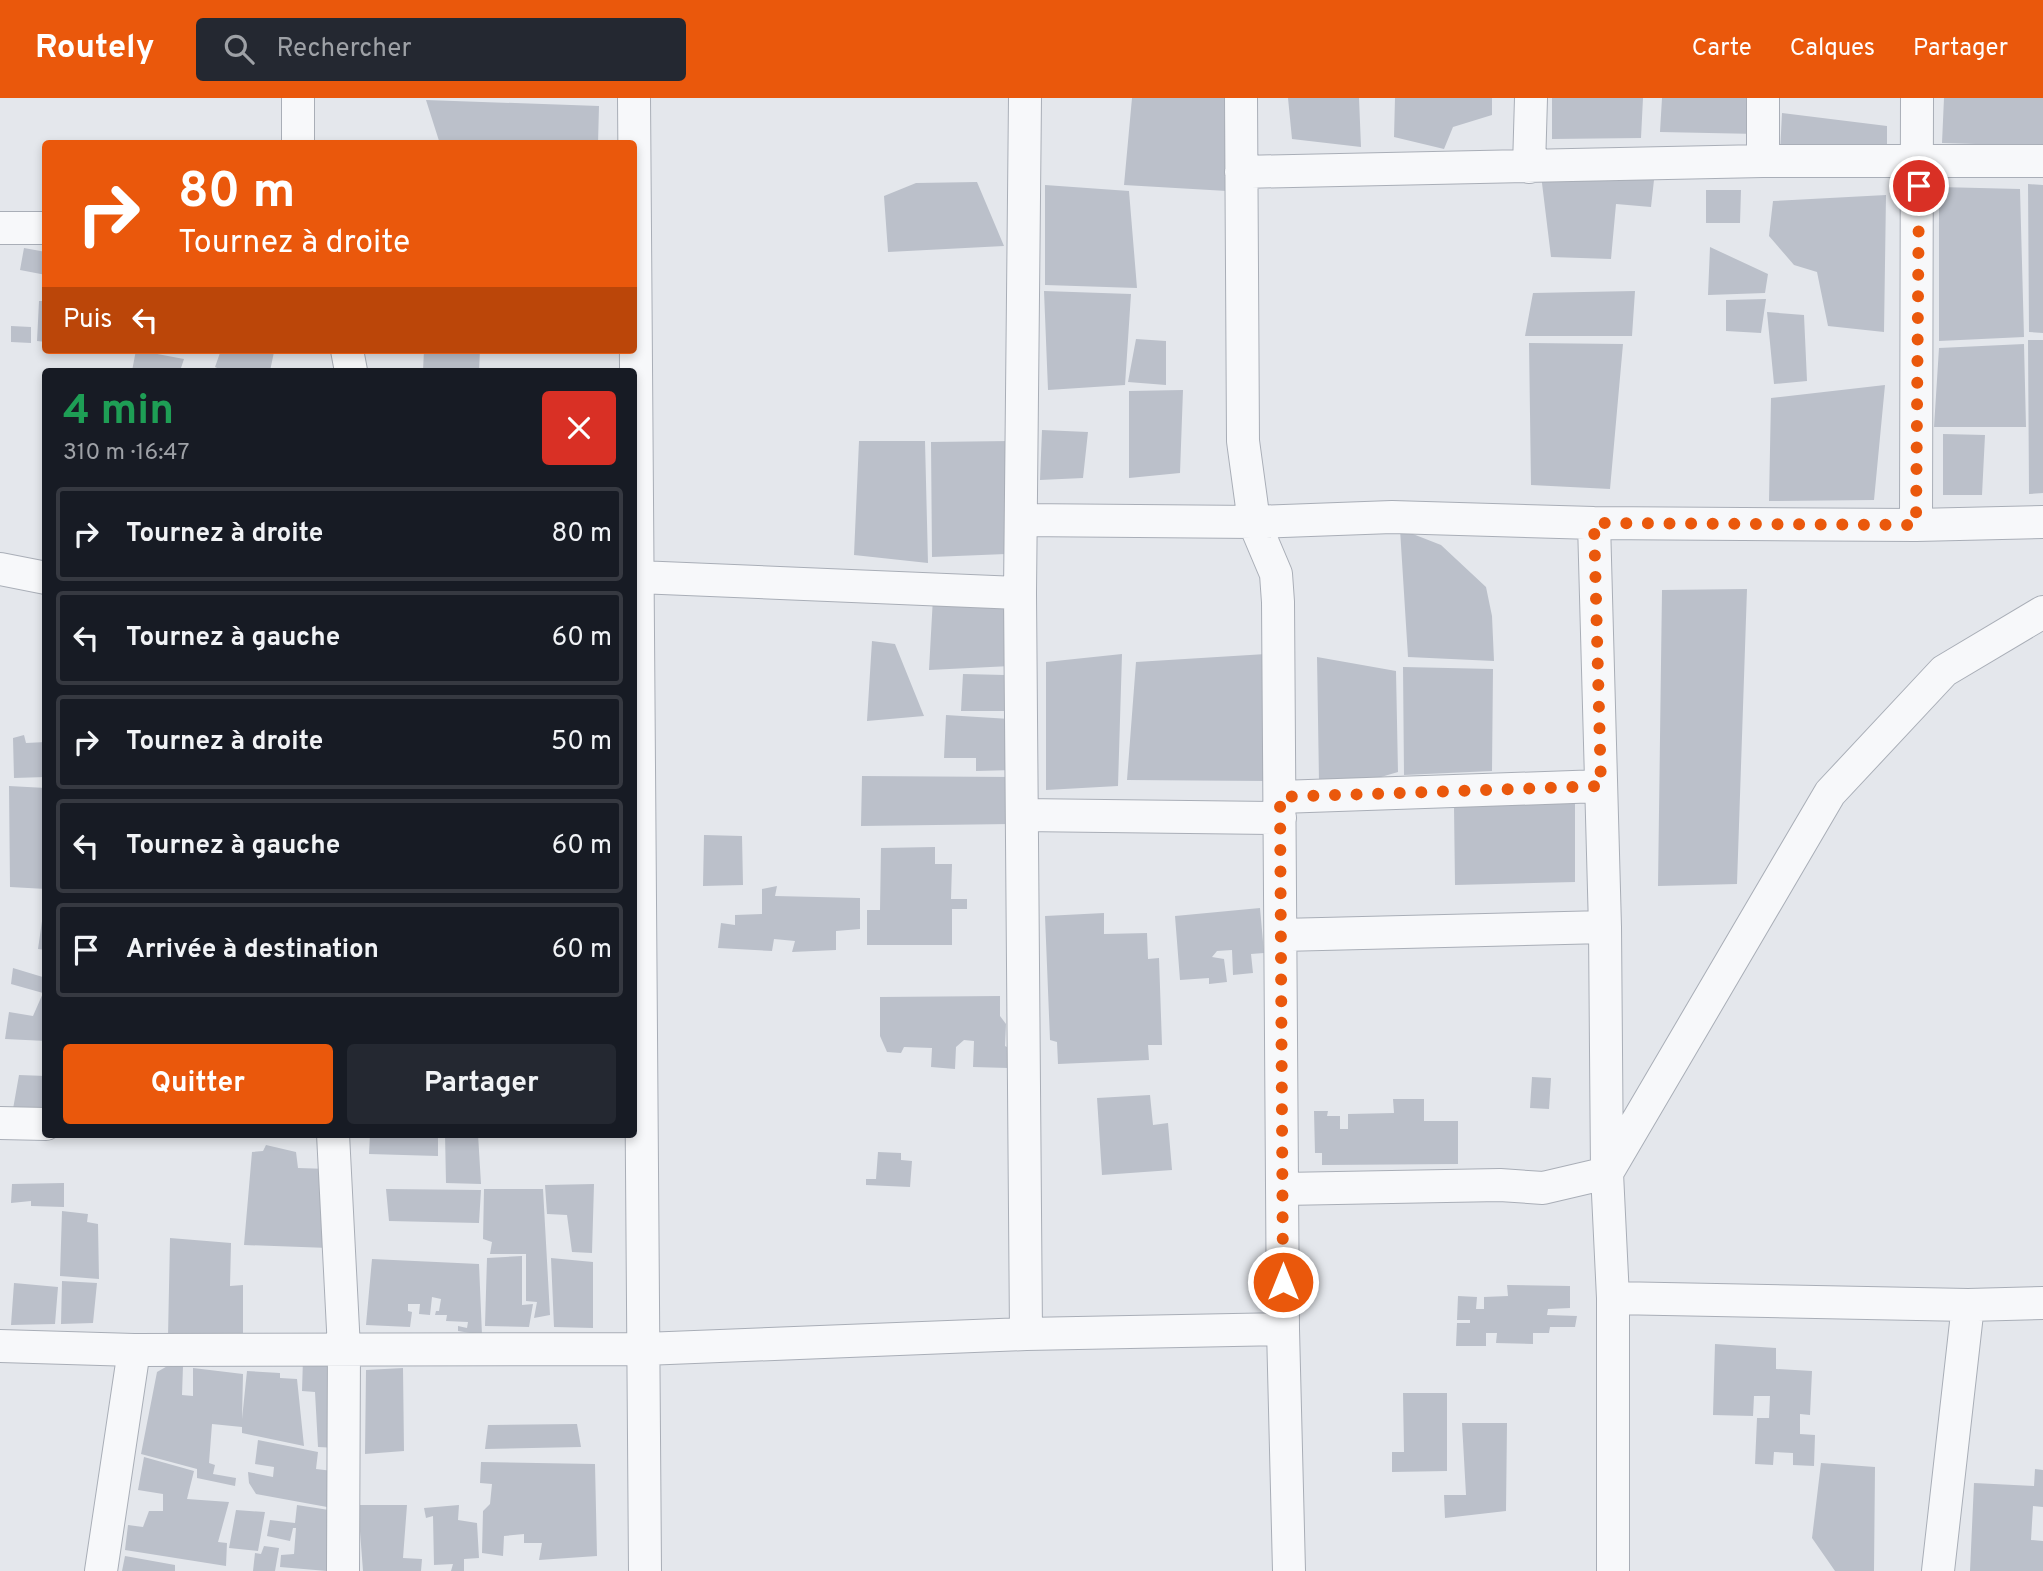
<!DOCTYPE html>
<html lang="fr">
<meta charset="utf-8">
<style>
:root{--surface:#171b24;--page:#242831;--text:#f1f3f6;--muted:#9ea1a6;--line:#363941;--accent:#ea580c}
body{margin:0;font-family:Overpass,sans-serif;background:var(--page);color:var(--text);height:100vh;display:flex;flex-direction:column;font-size:26px;white-space:nowrap}
*{box-sizing:border-box;margin:0}
p{font-size:23px;color:var(--muted)}
.icon{flex:none;width:38px;height:38px;fill:none;stroke:currentColor;stroke-width:2;stroke-linecap:round;stroke-linejoin:round}
.map{position:relative;flex:1;overflow:hidden}
.side{position:absolute;left:42px;top:270px;width:595px;height:770px;display:flex;flex-direction:column;background:var(--surface);border-radius:7px;box-shadow:0 4px 10px #0003}
.side>*{flex:none}
.banner{position:absolute;left:42px;top:42px;width:595px;height:214px;border-radius:7px;box-shadow:0 4px 10px #0003;background:#ea580c;color:#fff;overflow:hidden}
.pin{position:absolute;display:grid;place-items:center;width:60px;height:60px;color:#fff;margin:-30px;border:4px solid #fff;border-radius:50%;box-shadow:0 2px 7px #0007}
.me{position:absolute;width:77px;margin:-38px;rotate:0deg;stroke-linejoin:round;filter:drop-shadow(0 0 5px #0008)}
.turn{display:flex;align-items:center;gap:24px;height:147px;padding:0 21px;font-size:32px}
.turn .icon{width:91px;height:91px;stroke-width:2.5}
.turn b{display:block;font-size:49px;line-height:60px}
.then{display:flex;align-items:center;height:66px;padding:0 21px;background:#0003;gap:14px;font-size:26px}
.round{display:grid;place-items:center;flex:none;width:74px;height:74px;border-radius:7px;background:var(--page)}
.head{display:flex;align-items:center;justify-content:space-between;height:119px;padding:0 21px}
h1{font-size:42px;font-weight:700;line-height:52px;color:#1e9e55}
.cta{display:flex;gap:14px;margin-top:auto;padding:14px 21px}
.cta a{flex:1;height:80px;border-radius:7px;background:var(--accent);color:#fff;font-size:28px;font-weight:700;line-height:80px;text-align:center}
.cta a+a{background:var(--page);color:var(--text)}
ul{padding:0;list-style:none}
li{display:flex;align-items:center;gap:21px;height:94px;margin:0 14px 10px;padding:0 7px;border:4px solid var(--line);border-radius:7px}
li div{flex:1}
li b{display:block;font-size:26px}
li em{font-style:normal}
header{display:flex;align-items:center;gap:42px;box-sizing:border-box;height:98px;padding:0 35px;background:var(--accent);color:#fff}
header strong{font-size:33px}
nav{display:flex;gap:38px;margin-inline-start:auto;font-size:24px}
.search{width:490px;height:63px;background:var(--page);display:flex;align-items:center;gap:18px;box-sizing:border-box;padding:0 24px;border-radius:7px;color:var(--muted);font-size:26px}
.map>svg:first-child{display:block}
</style>
<header>
<strong>Routely</strong>
<div class="search"><svg class="icon" aria-label="search" viewBox="0 0 24 24"><circle cx="10" cy="10" r="6"/><path d="M15 15l6 6"/></svg>Rechercher</div>
<nav><a>Carte</a><a>Calques</a><a>Partager</a></nav>
</header>
<div class="map">
<svg width="2043" height="1473" viewBox="0 0 2043 1473">
<rect width="100%" height="100%" fill="#e4e7ec"/>
<path fill="#bbc0ca" d="M1132 0H1224L1227 93 1124 87Z
M1288 0H1359L1361 49 1292 41Z
M1395 0H1492V17L1453 29 1444 51 1394 39Z
M1552 0H1643L1641 40 1552 41Z
M1662 0H1755L1758 36 1660 34Z
M1944 0H2043V48L1942 45Z
M426 2 599 8 598 46H440Z
M1782 15 1887 28V55H1780Z
M1541 77 1654 82 1651 109 1616 106 1611 161 1551 159Z
M977 84 1004 148 888 154 884 98 916 85Z
M2028 86 2043 87V235L2029 234Z
M1045 87 1129 93 1137 190 1045 187Z
M1939 89 2020 91 2024 239 1939 243Z
M1706 92H1741L1740 125H1706Z
M1886 97 1884 234 1828 228 1817 174 1794 167 1769 138 1773 103Z
M1710 149 1768 176 1765 195 1708 197Z
M24 150 46 154V177L20 172Z
M1044 193 1131 196 1125 287 1048 292Z
M1635 193 1632 238H1525L1533 195Z
M1766 201 1761 235 1726 233V202Z
M39 203H46V244L37 243Z
M1767 214 1804 217 1807 283 1774 286Z
M11 228 31 229V245L11 244Z
M1136 241 1166 243V287L1128 284Z
M2028 242H2043V395L2029 396Z
M1529 245 1623 246 1610 391 1531 387Z
M2024 246 2026 329H1934L1939 250Z
M136 252 184 261 180 273H132Z
M221 252 274 254 270 273H224L215 269Z
M424 252H480L479 273H423Z
M1885 287 1874 402 1769 403 1771 300Z
M1183 292 1180 375 1129 380V293Z
M1042 332 1088 334 1083 380 1040 382Z
M1943 336 1985 337 1982 397H1943Z
M859 343H925L928 465 854 457Z
M1010 343 1006 456 932 459 931 344Z
M1400 431 1441 447 1486 489 1492 518 1494 563 1408 559Z
M1747 491 1737 786 1658 788 1662 492Z
M933 499 1012 503 1011 568 929 572Z
M872 543 895 546 924 618 867 623Z
M1122 556 1118 688 1046 692V564Z
M1266 556 1268 683 1127 682 1136 564Z
M1317 559 1396 573 1398 674 1364 684 1319 683Z
M1403 569 1493 571 1492 673 1404 677Z
M963 576 1005 577 1008 613H961Z
M946 617 1010 621 1014 672 976 673V660H944Z
M24 637 26 645 46 644V679L14 680 13 640Z
M862 678 1013 679 1011 726 861 728Z
M9 688 46 690V791L10 789Z
M1575 704V784L1455 787 1454 709Z
M704 737 742 738 743 787 703 788Z
M935 749V766H952L951 801H967V811H952V847H867V812H880L881 750Z
M777 788 775 798 860 800V831L836 833V852L792 854 795 843 774 841 772 853 718 850 721 825 735 827V817L762 816V791Z
M44 809H46V852L38 851Z
M1260 810 1264 855 1251 856 1253 875 1233 877 1232 852 1217 853 1212 859 1224 861 1227 884 1209 886V880L1180 882 1175 818Z
M1104 815V836L1147 835 1148 861 1159 860 1162 947H1148L1149 962 1058 966 1057 944 1050 942 1045 818Z
M13 870 46 880V943L5 941 9 914 33 918 43 895 11 886Z
M1000 898V918L1006 926 1005 948 1009 950 1008 970 973 969 974 943 964 942 956 949 955 971 931 969 932 950 904 949 901 955 887 954 880 938V899Z
M19 977 46 978V1013L13 1011Z
M1532 979 1551 980 1549 1011 1530 1010Z
M1150 997 1153 1027 1168 1025 1172 1072 1102 1077 1097 1000Z
M1393 1001H1424V1023H1458V1066L1322 1067V1055H1315L1314 1013H1328L1327 1018H1340V1031H1348V1016L1394 1015Z
M370 1036H438V1058L369 1056Z
M445 1036H478L481 1086 446 1085Z
M266 1047 296 1054 298 1070 329 1071V1150L244 1147 252 1054 263 1053Z
M878 1054 901 1055V1062L912 1063 910 1089 866 1087V1081H876Z
M64 1085V1109L31 1108V1103L11 1105 12 1086Z
M594 1086 592 1155 572 1154 567 1117 547 1116 545 1087Z
M386 1091 481 1092 479 1125 389 1123Z
M484 1091H543L550 1217 534 1220 537 1204 526 1203V1156H490L492 1144 483 1141Z
M62 1113 88 1116 87 1124 98 1126 99 1181 60 1178Z
M170 1140 231 1145 230 1188 243 1187V1238L168 1239Z
M522 1158V1207L533 1206 529 1229 485 1228 487 1160Z
M551 1160 593 1164V1230L554 1229Z
M372 1161 479 1166 482 1237 458 1233V1228L467 1230 468 1224 446 1223 447 1217H435L436 1213H439L441 1201 432 1199 430 1217 419 1216 420 1206H408V1213L412 1214 410 1229 366 1227Z
M62 1183 97 1185 93 1225 61 1226Z
M14 1185 58 1189 55 1226 11 1227Z
M1507 1187 1570 1188V1210L1548 1211 1547 1217 1577 1218 1575 1229H1550L1549 1235H1533V1246L1496 1245 1497 1235H1486V1248H1456L1457 1225H1470V1222H1457L1458 1198 1477 1199 1476 1211H1484V1199L1508 1198Z
M1715 1246 1776 1250V1271L1812 1273 1810 1317 1800 1316V1336L1815 1337 1814 1368 1793 1367V1355L1774 1354 1773 1367 1755 1366 1757 1320H1769L1770 1298H1754L1753 1318 1713 1317Z
M303 1261 339 1266 338 1350 318 1349 315 1294 302 1293Z
M171 1266 183 1268 182 1297 193 1298V1270L243 1276 242 1321 247 1273 280 1275V1280L297 1281 304 1348 242 1335V1329L212 1326 209 1365 215 1367 213 1376 236 1380 235 1388 197 1380V1371L141 1356 157 1274Z
M403 1270 404 1353 365 1356 366 1272Z
M1403 1295H1447V1373L1392 1374V1354H1404Z
M1462 1325H1507L1506 1413 1445 1420 1444 1397H1466Z
M577 1326 581 1349 485 1351 488 1327Z
M258 1342 318 1354 316 1371 333 1373 338 1411 256 1396 249 1385 248 1374 273 1379 274 1369 255 1366Z
M144 1359 194 1373 187 1401 229 1404 218 1444 227 1445 226 1468 125 1452 128 1427 143 1429 149 1413H163V1396L138 1392Z
M481 1364 595 1366 597 1458 539 1462 542 1445H524V1436L504 1438 503 1458 482 1455 483 1413 490 1406 492 1386 480 1385Z
M1821 1365 1875 1369 1874 1473H1835L1812 1440Z
M2035 1371 2043 1372V1409L2033 1408 2031 1442 2043 1443V1473H1970L1974 1385 2034 1388Z
M297 1407 329 1412 327 1473 280 1469 281 1457 294 1456 296 1430H293L290 1443 267 1438 270 1422 295 1425Z
M358 1407H407L403 1460 422 1461 421 1473H363Z
M459 1407 458 1422 477 1425 479 1460 464 1461V1473H451L453 1466 434 1467 433 1418 426 1420 424 1410Z
M236 1412 265 1414 258 1453 229 1450Z
M264 1448 279 1450 275 1473H253L255 1455 261 1456Z
M125 1458 175 1467V1473H122Z"/>
<g fill="none" stroke-linecap="round" stroke-linejoin="round">
<g stroke="#a9aeb7" stroke-width="34">
<path id="street" d="M634 0 645 1473
M1025 0 1020 495 1026 1236
M1241 0 1243 343 1254 424 1276 476 1278 504 1283 1231 1289 1473
M298 46V0
M1763 63V0
M1529 69 1531 0
M1241 74 1763 63H2043
M0 130H46
M347 252 351 273
M1021 422 1254 424 1392 419 1594 425 1916 427 2043 424
M1594 425 1605 829 1607 1075
M1916 427 1917 0
M0 471 46 480
M638 479 1020 495
M1280 699 1601 688
M1022 717 1280 720
M1281 837 1605 829
M0 1025 46 1026
M333 1036 344 1251 343 1473
M1607 1075 1830 695 1944 573 2043 514
M1283 1091 1500 1087 1543 1090 1607 1075 1613 1200 1968 1207 2043 1205
M1613 1200V1473
M0 1248 134 1252 644 1251 1026 1236 1283 1231
M101 1473 134 1252
M1938 1473 1968 1207"/>
</g>
<use href="#street" stroke="#f7f8fa" stroke-width="32"/>
</g>
<g fill="none" stroke-linecap="round" stroke-linejoin="round">
<path stroke="#ea580c" stroke-width="12" stroke-dasharray="0 21.6" d="M1283 1184 1280 699 1601 688 1594 425 1916 427 1919 88"/>
</g>
</svg>
<div class="pin" style="left:1919px;top:88px;background:#d93025"><svg class="icon" aria-label="arrive" viewBox="0 0 24 24"><path d="M6 21V4h12l-3 4 3 4H6"/></svg></div>
<svg class="me" style="left:1283px;top:1184px" viewBox="-20 -20 40 40"><circle r="17" fill="#ea580c" stroke="#fff" stroke-width="3"/><path d="M0-11L8 9 0 5-8 9z" fill="#fff"/></svg>
<div class="banner">
<div class="turn"><svg class="icon" aria-label="right" viewBox="0 0 24 24"><path d="M7 20v-9h11M14 6l5 5-5 5"/></svg><div><b>80 m</b>Tournez à droite</div></div>
<div class="then">Puis<svg class="icon" aria-label="left" viewBox="0 0 24 24"><path d="M17 20v-9H6M10 6l-5 5 5 5"/></svg></div>
</div>
<section class="side">
<div class="head"><div><h1>4 min</h1><p>310 m · 16:47</p></div><a class="round" style="background:#d93025;color:#fff"><svg class="icon" aria-label="close" viewBox="0 0 24 24"><path d="M6 6l12 12M18 6L6 18"/></svg></a></div>
<ul>
<li><svg class="icon" aria-label="right" viewBox="0 0 24 24"><path d="M7 20v-9h11M14 6l5 5-5 5"/></svg><div><b>Tournez à droite</b></div><em>80 m</em></li>
<li><svg class="icon" aria-label="left" viewBox="0 0 24 24"><path d="M17 20v-9H6M10 6l-5 5 5 5"/></svg><div><b>Tournez à gauche</b></div><em>60 m</em></li>
<li><svg class="icon" aria-label="right" viewBox="0 0 24 24"><path d="M7 20v-9h11M14 6l5 5-5 5"/></svg><div><b>Tournez à droite</b></div><em>50 m</em></li>
<li><svg class="icon" aria-label="left" viewBox="0 0 24 24"><path d="M17 20v-9H6M10 6l-5 5 5 5"/></svg><div><b>Tournez à gauche</b></div><em>60 m</em></li>
<li><svg class="icon" aria-label="arrive" viewBox="0 0 24 24"><path d="M6 21V4h12l-3 4 3 4H6"/></svg><div><b>Arrivée à destination</b></div><em>60 m</em></li>
</ul>
<div class="cta"><a>Quitter</a><a>Partager</a></div>
</section>
</div>
